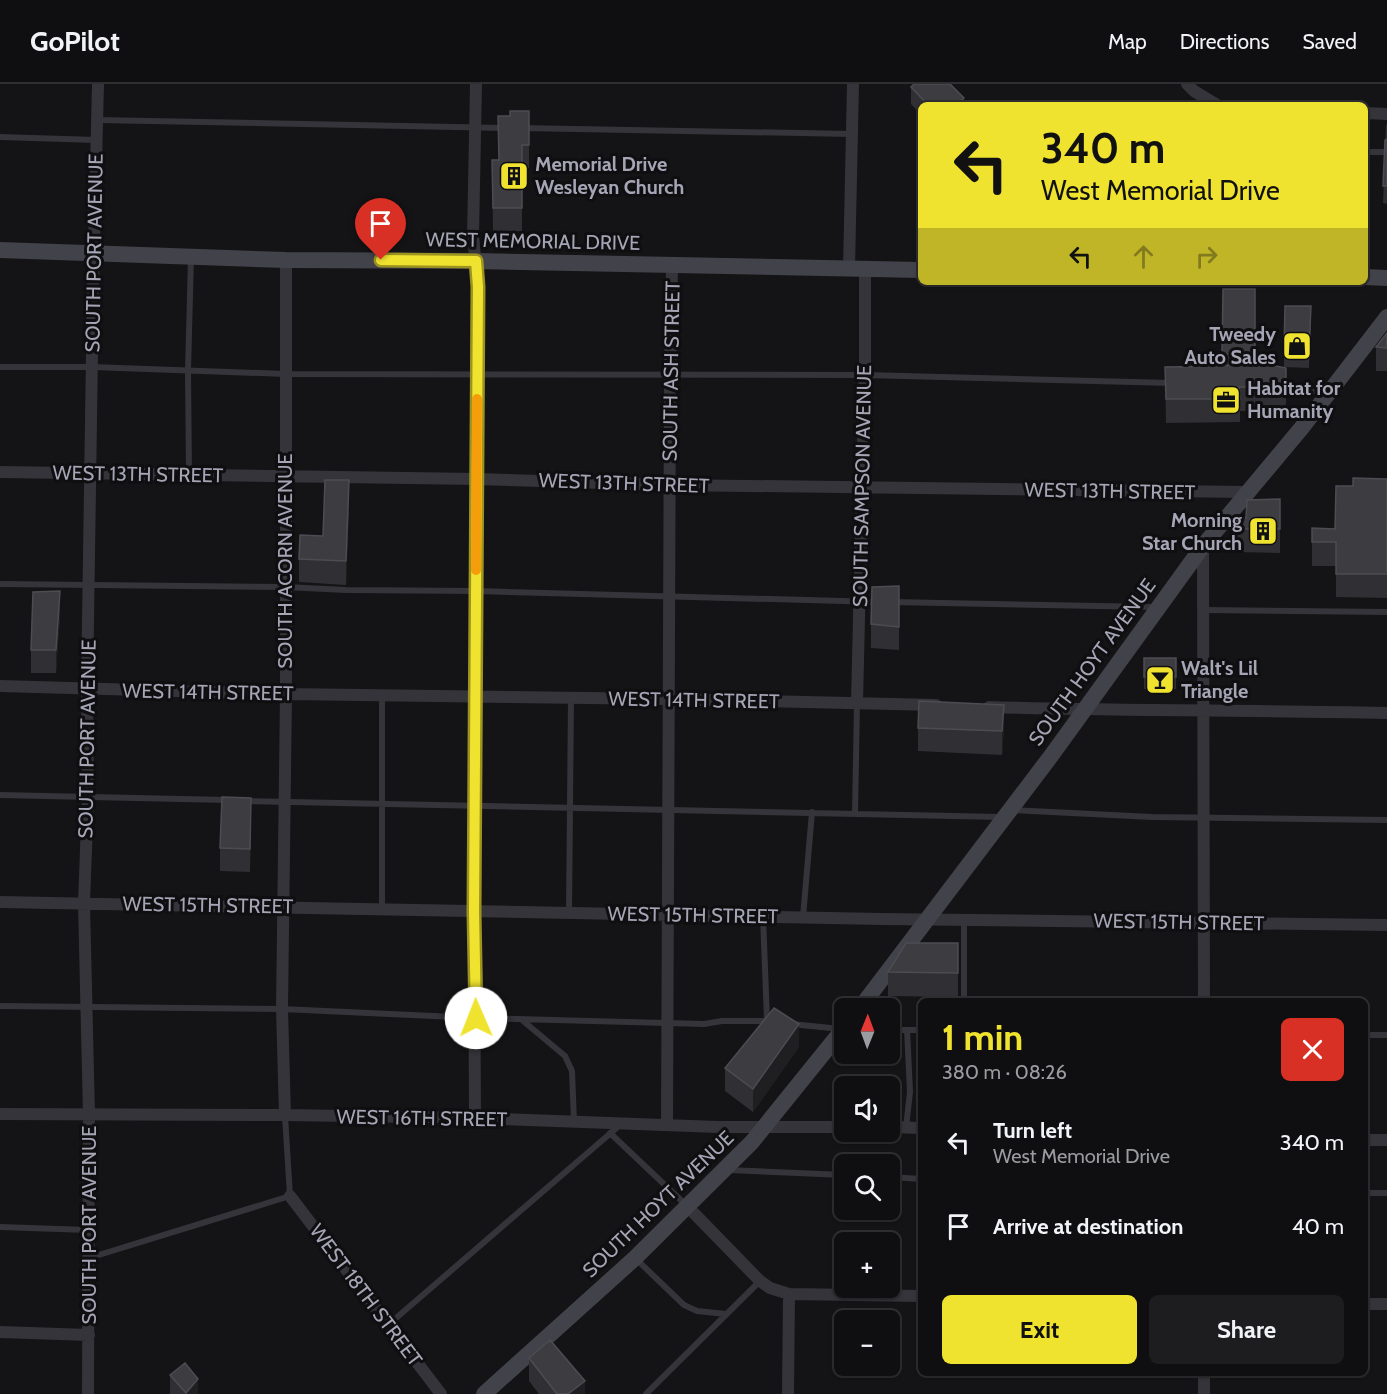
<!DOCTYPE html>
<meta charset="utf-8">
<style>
:root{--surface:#0f0e10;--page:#1d1c1e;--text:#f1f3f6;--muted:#9b9c9f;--line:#2f2e30;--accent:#f0e330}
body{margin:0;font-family:Cabin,sans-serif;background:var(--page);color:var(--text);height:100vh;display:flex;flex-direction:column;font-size:22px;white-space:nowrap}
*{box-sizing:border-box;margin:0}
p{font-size:20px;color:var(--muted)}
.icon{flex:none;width:33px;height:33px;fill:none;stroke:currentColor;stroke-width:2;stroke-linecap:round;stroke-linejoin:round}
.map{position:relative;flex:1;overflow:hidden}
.panel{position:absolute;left:918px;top:914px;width:450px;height:378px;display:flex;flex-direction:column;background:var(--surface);border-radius:9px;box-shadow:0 2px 4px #0004,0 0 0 2px var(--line)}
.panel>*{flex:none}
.banner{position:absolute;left:918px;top:18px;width:450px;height:183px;border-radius:9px;box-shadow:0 2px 4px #0004,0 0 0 2px var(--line);background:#f0e330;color:#111;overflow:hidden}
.needle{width:39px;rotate:1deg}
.fabs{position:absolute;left:834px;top:914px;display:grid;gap:12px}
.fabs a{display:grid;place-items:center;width:66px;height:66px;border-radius:9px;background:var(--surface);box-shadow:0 2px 4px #0004,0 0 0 2px var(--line);font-size:30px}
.pin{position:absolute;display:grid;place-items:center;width:51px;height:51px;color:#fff;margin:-62px -26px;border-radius:50% 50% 50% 0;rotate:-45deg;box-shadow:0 0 6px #0007}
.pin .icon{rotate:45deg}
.me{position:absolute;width:66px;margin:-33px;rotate:359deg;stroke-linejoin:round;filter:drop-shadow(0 0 4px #0008)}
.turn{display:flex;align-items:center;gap:21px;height:126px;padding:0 24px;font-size:27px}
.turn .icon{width:78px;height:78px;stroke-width:2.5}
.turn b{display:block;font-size:42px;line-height:51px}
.lanes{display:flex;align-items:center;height:57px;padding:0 24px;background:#0003;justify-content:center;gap:30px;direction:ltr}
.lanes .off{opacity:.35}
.round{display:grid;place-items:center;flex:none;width:63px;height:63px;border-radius:9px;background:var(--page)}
.overview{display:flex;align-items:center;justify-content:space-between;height:102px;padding:0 24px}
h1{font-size:36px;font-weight:800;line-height:45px;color:var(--accent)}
.button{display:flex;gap:12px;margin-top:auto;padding:12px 24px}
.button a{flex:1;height:69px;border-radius:9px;background:var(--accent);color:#111;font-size:24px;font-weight:800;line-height:69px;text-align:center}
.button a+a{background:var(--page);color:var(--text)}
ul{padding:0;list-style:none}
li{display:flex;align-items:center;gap:18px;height:84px;padding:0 24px}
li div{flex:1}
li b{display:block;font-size:22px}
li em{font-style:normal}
header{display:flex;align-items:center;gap:36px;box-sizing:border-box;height:84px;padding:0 30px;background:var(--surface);border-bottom:2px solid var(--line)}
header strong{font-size:28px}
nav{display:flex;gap:33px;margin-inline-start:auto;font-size:21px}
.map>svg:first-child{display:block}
</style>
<header>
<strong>GoPilot</strong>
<nav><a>Map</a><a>Directions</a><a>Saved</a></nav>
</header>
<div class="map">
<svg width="1387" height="1310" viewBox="0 0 1387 1310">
<rect width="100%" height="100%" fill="#141315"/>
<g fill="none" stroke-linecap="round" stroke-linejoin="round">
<path stroke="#35343a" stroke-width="6" d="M97 36 505 44
M521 44 852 50
M0 53 97 56
M1369 68H1387
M0 283H92L286 290 865 291 1172 299
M1278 300 1309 307 1327 308
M189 390 188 287 191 173
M0 500 285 503 346 506 476 507 878 518
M891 518 1154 523
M1204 526 1387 528
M382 612V824
M0 711 227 716
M244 717 1001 733
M1013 726 1152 733 1387 736
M855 730 857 619
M569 829 571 614
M763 832 767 936
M803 833 812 728
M964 835V916
M0 922 282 925 476 934 704 940 722 937H769
M522 936 565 972 572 987 574 1038
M791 940 841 945
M890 946H921
M1365 951H1387
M906 1043 910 1008 907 946
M610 1049 686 1121
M728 1086 844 1091
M890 1093 921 1095
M1365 1109H1387
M0 1143 88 1146
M89 1174 290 1112 285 1032
M635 1174 684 1221 697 1227 726 1230
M388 1241 620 1041
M646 1310 760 1197"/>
<path stroke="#35343a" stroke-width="12" d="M1187 0 1194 7 1217 21
M1365 29 1387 30
M849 185 853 0
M0 388 476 395 671 401 1248 408
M1203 462 1204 916
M0 602 286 610 668 615 936 621
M857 619 865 279V185
M989 623C1122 627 1254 626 1387 629
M0 818 882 835 1387 841
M0 1030 285 1031 475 1034 718 1043H844
M285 1031 282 925 286 610V176
M475 1034 474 828 478 203 473 152 476 0
M667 1041 670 305 672 181
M890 1043 921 1044
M1365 1056H1387
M290 1112 441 1310
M687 1122 760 1197 770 1204 789 1210 921 1212
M1365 1220H1387
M0 1248 89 1251
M88 1310 89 1031 84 819 88 712 87 605 93 202 98 0
M788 1310 789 1210
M1204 1310V1288"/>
<path stroke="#42424a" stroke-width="16" d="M0 166 286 176 476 177 921 186
M1365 193 1387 194
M860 924 1051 672 1203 462 1304 341 1387 233
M484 1310 635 1174 752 1058 844 944"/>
</g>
<path fill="#302f33" d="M911 3 964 21H921V31L911 20Z
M529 27V84H522V147L493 148 492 76H499L510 32Z
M1386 40 1387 41V120L1383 119Z
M1223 205H1255V282L1286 284V326L1240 327V338L1166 339 1165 283 1222 282Z
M1311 240 1309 284 1284 283V266Z
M1387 249V287H1376V263Z
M1387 395V514L1336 513V482H1312V444L1335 445 1353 402Z
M349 420 346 501 299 498V475L323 452Z
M1236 433 1280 439V469L1235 468Z
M60 531 56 589H31V566Z
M871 540 899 543V566L871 564Z
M1144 574H1176V605H1144Z
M918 644H1004L1002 671 918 667Z
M251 738 250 788 220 787V764Z
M958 859V913L888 912V888Z
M799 963 753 1028 725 1007V984Z
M529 1274 585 1310H539L529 1297Z
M170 1291 198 1310H170Z"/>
<path fill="#1f1e21" d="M964 14V21H957Z
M349 396V420L346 501V477Z
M60 507V531L56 589V566Z
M1004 621V644L1002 671V647Z
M799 940V963L753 1028V1005Z
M198 1295V1310H186V1309Z
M585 1297V1310H568Z"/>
<path fill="#3c3c41" stroke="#4d4c53" stroke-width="1.5" d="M914 0H950L964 14 957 21H928L911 3Z
M510 27H529V61H522V124H493L492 76H499L498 32H510Z
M1387 55V102H1383L1385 56Z
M1223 205H1255V271L1222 270Z
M1285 222H1311L1309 266H1284Z
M1387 249V264L1376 263Z
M1222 281 1276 282 1286 284V303H1239L1240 315H1166L1165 283 1222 282Z
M1353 394 1387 395V490H1336V458H1312V444L1335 445 1336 402H1353Z
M325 396H349L346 477 299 475 300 451 323 452Z
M1280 415V445H1235L1236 433 1246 434 1247 416Z
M899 502V543L871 540 872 503Z
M60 507 56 566H31L33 508Z
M1144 574H1176V593H1144Z
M919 617 1004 621 1002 647 918 644Z
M222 713 251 714 250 765 220 764Z
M906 859H958V889L888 888Z
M774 924 799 940 753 1005 725 984Z
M550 1256 585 1297 568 1310H557L529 1274Z
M185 1279 198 1295 186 1309 170 1291Z"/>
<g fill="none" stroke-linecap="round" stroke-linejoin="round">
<g stroke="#9c941f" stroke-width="15">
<path id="route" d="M381 176 476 177 478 203 474 828 476 934"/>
</g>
<use href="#route" stroke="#f0e330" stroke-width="10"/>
<path stroke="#f59e0b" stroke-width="10" d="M476 486 477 315"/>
</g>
<defs>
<g id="building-square" transform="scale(1.5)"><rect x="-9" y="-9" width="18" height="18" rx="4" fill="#f0e330" stroke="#0f0e10"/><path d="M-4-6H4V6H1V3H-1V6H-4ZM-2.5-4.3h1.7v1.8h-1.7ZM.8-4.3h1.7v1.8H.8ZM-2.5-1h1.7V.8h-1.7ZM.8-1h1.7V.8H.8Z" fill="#111"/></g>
<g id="shop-square" transform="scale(1.5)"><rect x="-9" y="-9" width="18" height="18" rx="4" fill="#f0e330" stroke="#0f0e10"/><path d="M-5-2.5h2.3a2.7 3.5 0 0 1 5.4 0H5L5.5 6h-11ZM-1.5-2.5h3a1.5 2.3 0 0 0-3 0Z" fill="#111"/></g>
<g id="office-square" transform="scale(1.5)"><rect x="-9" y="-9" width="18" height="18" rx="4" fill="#f0e330" stroke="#0f0e10"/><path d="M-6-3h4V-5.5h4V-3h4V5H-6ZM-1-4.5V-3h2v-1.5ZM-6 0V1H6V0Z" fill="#111"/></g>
<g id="bar-square" transform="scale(1.5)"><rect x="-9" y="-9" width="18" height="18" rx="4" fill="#f0e330" stroke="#0f0e10"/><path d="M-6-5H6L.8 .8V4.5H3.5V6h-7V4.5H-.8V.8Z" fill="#111"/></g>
</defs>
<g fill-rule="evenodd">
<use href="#building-square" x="514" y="92"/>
<use href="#shop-square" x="1297" y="262"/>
<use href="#office-square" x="1226" y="316"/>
<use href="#building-square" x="1263" y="447"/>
<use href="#bar-square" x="1160" y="596"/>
</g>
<g text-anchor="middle" stroke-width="6" stroke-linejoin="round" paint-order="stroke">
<g font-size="20" font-weight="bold" fill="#a5a5b5" stroke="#0f0e10" text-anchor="start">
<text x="535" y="87">Memorial Drive<tspan x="535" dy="23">Wesleyan Church</tspan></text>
<text x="1276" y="257" text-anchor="end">Tweedy<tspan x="1276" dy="23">Auto Sales</tspan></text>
<text x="1247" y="311">Habitat for<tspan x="1247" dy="23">Humanity</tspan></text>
<text x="1242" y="443" text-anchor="end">Morning<tspan x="1242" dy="23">Star Church</tspan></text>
<text x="1181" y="591">Walt's Lil<tspan x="1181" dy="23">Triangle</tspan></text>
</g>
<g font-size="20" fill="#a5a5b5" stroke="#0f0e10">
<text transform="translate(533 157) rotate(1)" y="7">WEST MEMORIAL DRIVE</text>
<text transform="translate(94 169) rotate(-89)" y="7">SOUTH PORT AVENUE</text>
<text transform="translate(671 287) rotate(-89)" y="7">SOUTH ASH STREET</text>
<text transform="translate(138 390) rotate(1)" y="7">WEST 13TH STREET</text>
<text transform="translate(624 399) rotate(2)" y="7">WEST 13TH STREET</text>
<text transform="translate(862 402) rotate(-89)" y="7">SOUTH SAMPSON AVENUE</text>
<text transform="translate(1110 407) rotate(1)" y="7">WEST 13TH STREET</text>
<text transform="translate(285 477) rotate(-90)" y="7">SOUTH ACORN AVENUE</text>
<text transform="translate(1092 578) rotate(-54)" y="7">SOUTH HOYT AVENUE</text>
<text transform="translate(208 608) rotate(1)" y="7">WEST 14TH STREET</text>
<text transform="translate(694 616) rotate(1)" y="7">WEST 14TH STREET</text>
<text transform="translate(87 655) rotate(-89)" y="7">SOUTH PORT AVENUE</text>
<text transform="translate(208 821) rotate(1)" y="7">WEST 15TH STREET</text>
<text transform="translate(693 831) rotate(1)" y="7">WEST 15TH STREET</text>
<text transform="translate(1179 838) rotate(1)" y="7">WEST 15TH STREET</text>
<text transform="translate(422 1034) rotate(1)" y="7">WEST 16TH STREET</text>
<text transform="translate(658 1120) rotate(-44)" y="7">SOUTH HOYT AVENUE</text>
<text transform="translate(89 1141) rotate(-90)" y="7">SOUTH PORT AVENUE</text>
<text transform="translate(366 1211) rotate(53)" y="7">WEST 18TH STREET</text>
</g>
</g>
</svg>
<div class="fabs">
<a><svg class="needle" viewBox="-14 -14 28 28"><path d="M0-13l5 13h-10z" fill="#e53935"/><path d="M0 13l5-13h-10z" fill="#9b9c9f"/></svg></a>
<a><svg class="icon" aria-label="sound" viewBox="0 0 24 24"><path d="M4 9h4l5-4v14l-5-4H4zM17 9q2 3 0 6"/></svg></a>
<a><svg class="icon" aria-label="search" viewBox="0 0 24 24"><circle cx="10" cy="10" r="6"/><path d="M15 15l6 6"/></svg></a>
<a>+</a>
<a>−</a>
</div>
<div class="pin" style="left:381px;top:176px;background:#d93025"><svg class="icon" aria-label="arrive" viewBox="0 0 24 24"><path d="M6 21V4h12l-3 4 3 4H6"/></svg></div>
<svg class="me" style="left:476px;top:934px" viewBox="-20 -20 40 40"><circle r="19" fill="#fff"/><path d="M0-13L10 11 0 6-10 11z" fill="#f0e330"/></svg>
<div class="banner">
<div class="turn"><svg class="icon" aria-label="left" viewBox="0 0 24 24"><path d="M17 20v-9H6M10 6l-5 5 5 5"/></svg><div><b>340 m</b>West Memorial Drive</div></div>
<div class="lanes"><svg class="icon" aria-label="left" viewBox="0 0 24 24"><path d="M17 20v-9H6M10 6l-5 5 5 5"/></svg><svg class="icon off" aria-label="ahead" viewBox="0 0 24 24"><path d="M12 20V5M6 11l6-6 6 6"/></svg><svg class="icon off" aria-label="right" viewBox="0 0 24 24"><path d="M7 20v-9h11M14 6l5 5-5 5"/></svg></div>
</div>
<section class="panel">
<div class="overview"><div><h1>1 min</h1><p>380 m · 08:26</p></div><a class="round" style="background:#d93025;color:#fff"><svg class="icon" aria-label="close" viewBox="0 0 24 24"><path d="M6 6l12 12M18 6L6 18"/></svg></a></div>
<ul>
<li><svg class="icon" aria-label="left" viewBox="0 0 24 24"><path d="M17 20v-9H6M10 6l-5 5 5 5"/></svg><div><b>Turn left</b><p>West Memorial Drive</p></div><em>340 m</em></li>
<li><svg class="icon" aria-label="arrive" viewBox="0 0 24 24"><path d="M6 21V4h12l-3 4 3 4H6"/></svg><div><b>Arrive at destination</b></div><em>40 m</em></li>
</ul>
<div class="button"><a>Exit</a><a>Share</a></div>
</section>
</div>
